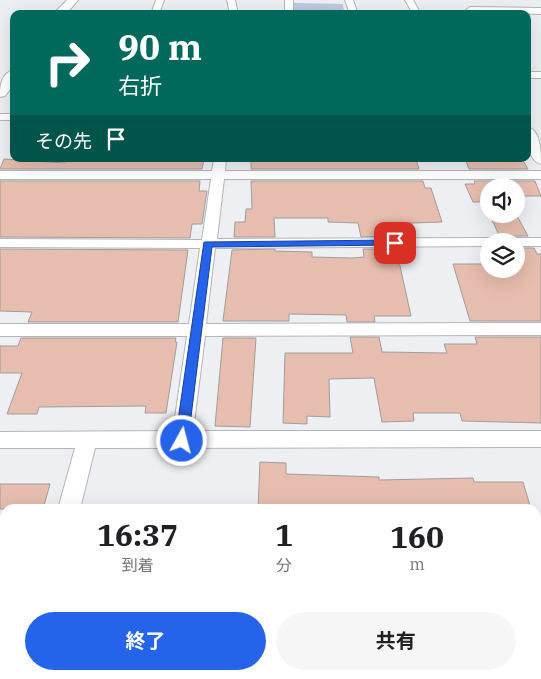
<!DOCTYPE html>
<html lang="ja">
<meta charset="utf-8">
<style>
:root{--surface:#fff;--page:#f6f6f6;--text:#202124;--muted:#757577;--accent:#2563eb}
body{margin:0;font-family:"IBM Plex Serif","Noto Sans JP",serif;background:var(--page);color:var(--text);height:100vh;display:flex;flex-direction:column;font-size:19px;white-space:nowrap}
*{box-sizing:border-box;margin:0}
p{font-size:16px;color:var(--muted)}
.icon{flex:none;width:28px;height:28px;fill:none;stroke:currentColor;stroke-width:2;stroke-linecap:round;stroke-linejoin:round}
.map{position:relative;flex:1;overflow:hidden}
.sheet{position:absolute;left:0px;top:504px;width:541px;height:176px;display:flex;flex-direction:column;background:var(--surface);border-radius:15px 15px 0 0;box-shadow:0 5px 20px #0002}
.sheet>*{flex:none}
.hud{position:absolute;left:10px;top:10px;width:521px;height:152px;border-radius:10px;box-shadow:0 5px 20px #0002;background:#00695c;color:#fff;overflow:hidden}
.controls{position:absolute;left:480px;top:178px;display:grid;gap:10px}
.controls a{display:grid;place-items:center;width:45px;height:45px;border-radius:50%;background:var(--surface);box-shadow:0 5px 20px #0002;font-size:25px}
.pin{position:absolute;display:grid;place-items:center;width:42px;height:42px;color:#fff;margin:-21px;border-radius:10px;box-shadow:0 2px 8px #0006}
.me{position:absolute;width:55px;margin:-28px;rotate:7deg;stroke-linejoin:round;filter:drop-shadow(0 0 4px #0008)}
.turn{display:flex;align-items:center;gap:18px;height:105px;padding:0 25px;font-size:22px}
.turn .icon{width:65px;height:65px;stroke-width:2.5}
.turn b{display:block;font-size:35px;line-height:42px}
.then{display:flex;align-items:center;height:48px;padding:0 25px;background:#0003;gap:10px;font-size:19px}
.eta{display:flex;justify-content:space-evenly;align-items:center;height:85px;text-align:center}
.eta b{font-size:30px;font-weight:700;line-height:35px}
.cta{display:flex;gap:10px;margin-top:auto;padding:10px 25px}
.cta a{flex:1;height:58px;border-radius:30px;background:var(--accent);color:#fff;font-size:20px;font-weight:700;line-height:58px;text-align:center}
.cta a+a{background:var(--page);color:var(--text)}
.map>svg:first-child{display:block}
</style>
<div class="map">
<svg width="541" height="679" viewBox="0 0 541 679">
<rect width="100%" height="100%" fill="#eeeff2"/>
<path fill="#bdc8de" d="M294 3 343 4 344 14H294Z
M536 615H541V679H372V675H536Z"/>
<path fill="#e6bdae" stroke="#a09d9b" d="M4 159 65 163 66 159H204L202 169H0Z
M251 159H416L419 169H251Z
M465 159H522L528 169H469Z
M0 181H200L199 191H207L202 224H192L190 238 0 237Z
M251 181H423L425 188H431L442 222 385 224 388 236 361 237 358 223 328 222V218H274L275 237H234L235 222H245L246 209H252Z
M474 181H535L541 196H516V186H489V213L483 202H473L465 184H475Z
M489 214H516L528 236H516L507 241H502Z
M516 248H534L537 254H541V321H470L453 264H489V269H516Z
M0 249 188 250 178 322H28L32 312 0 311Z
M275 249V251L312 252V257L352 258 364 257 363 249H390L392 257H398L411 316H374L375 322H347L346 315 289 314V321H223L232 250Z
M350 337H379L382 352 447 353 444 344H477L475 337H541V423L462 421 460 413H413L414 421 382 422 374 378 329 379 330 417 307 416V424L283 423 285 353H353Z
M21 338H176L175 342H177L166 413H145L146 406 39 407 37 414H7L22 373H0V346H18Z
M223 338H256L250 427 215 426Z
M260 462 286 463V474L379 477V480L473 478 474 482H523L531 509H258Z
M0 484H50L43 509H0Z"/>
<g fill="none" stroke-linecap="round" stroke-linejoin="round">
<g stroke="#b3b5b8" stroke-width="2">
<path id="street" d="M156 0H164L159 14H151Z
M227 0H235L238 14H230Z
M285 0H293V14H285Z
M345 0H353L358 14H350Z
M405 0H413L421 14H413Z
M470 7 541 8V14L467 12 466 10Z
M528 72H541V78H528Z
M0 114H14V120H0Z
M528 127C541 131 541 153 541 164 528 161 527 138 528 127Z
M214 159H226L225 171H541V179H224L217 239 489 238 496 241H489V246L215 248 206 324 541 323V335L205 336 193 431H541V447L95 448 80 509H58L75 448H0V432L173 431 187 336H0V324H189L200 248 0 247V239L202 240 211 179H0V171H212Z
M516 238H541V246H516V241H509Z
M536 582H541V606H536Z
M12 675H38L37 679H11Z
M340 675H366V679H340Z"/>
</g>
<g stroke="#b3b5b8" stroke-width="2">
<path id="secondary" d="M67 0H78L66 14H53Z
M14 70V84L5 96 0 97C0 86 1 73 14 70Z"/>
</g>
<use href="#street" fill="#fff" fill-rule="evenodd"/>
<use href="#secondary" fill="#fff" fill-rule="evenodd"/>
</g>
<path fill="#2563eb" stroke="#184099" d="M395 240 398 241V245L212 247 188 441 187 445 182 447 177 445 175 441 204 242Z"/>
</svg>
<div class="controls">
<a><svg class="icon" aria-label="sound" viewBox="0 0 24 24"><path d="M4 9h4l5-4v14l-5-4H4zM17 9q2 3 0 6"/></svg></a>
<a><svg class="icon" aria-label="layers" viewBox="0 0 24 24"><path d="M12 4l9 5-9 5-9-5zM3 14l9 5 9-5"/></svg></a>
</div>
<div class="pin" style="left:395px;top:243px;background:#d93025"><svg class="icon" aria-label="arrive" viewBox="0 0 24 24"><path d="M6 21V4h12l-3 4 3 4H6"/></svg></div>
<svg class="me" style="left:182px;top:441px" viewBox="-20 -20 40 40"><circle r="17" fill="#2563eb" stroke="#fff" stroke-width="3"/><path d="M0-11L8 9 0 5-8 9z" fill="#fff"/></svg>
<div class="hud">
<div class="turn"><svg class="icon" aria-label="right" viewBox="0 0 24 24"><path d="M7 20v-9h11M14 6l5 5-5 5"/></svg><div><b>90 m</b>右折</div></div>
<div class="then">その先<svg class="icon" aria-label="arrive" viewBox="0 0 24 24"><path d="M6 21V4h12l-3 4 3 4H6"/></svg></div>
</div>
<section class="sheet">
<div class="eta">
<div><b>16:37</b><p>到着</p></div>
<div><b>1</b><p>分</p></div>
<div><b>160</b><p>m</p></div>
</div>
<div class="cta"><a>終了</a><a>共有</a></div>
</section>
</div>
